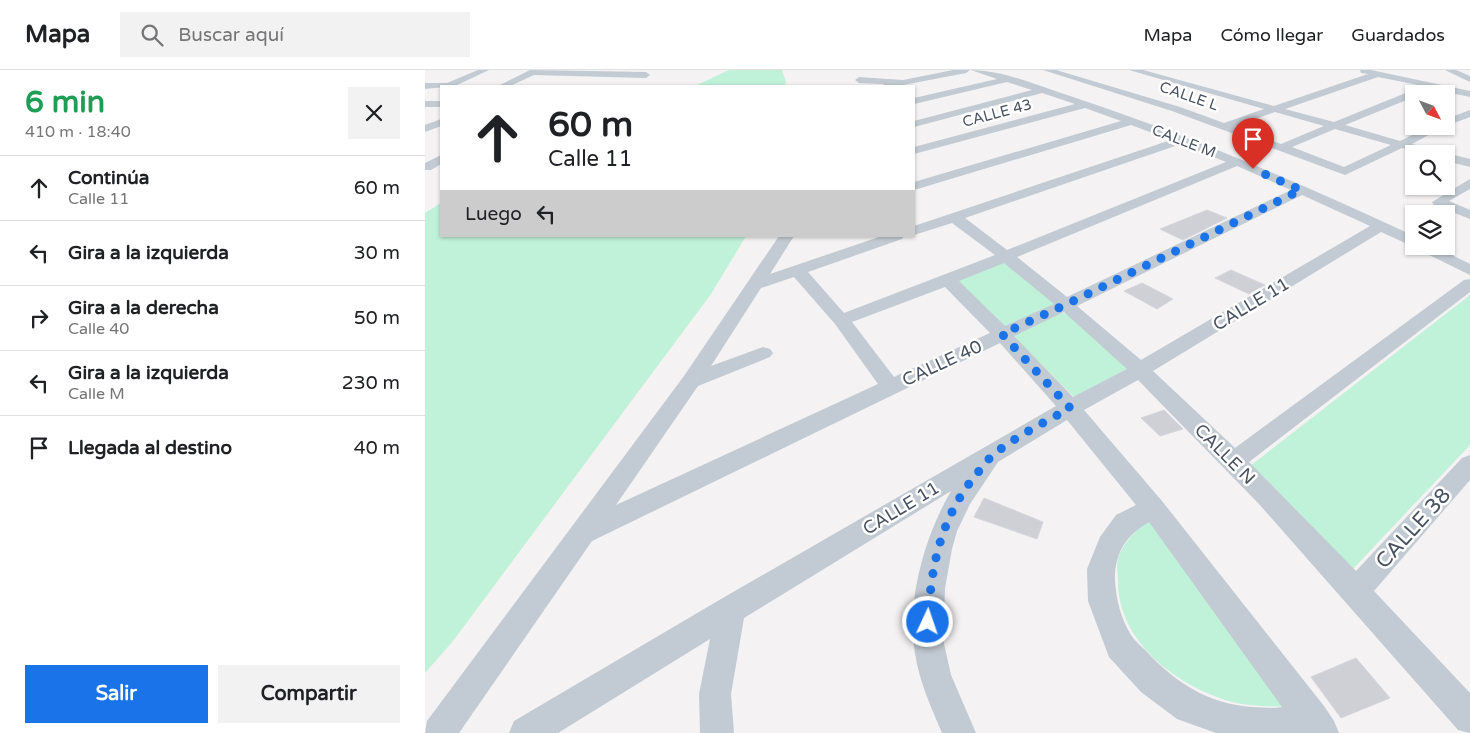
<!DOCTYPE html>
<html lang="es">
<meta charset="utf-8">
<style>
:root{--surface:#fff;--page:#f2f2f2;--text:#202124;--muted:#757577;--line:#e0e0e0;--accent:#1a73e8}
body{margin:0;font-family:"Varela Round",sans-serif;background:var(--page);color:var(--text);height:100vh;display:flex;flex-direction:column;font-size:19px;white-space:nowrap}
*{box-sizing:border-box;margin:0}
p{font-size:16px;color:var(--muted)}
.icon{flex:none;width:28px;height:28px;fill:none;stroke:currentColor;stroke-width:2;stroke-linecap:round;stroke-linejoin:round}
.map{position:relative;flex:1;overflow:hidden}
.side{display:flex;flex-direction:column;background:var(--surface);width:425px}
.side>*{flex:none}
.hud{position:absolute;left:15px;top:15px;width:475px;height:152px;border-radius:0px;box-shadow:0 1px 4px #0004;background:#fff;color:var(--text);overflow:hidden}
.needle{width:32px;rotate:131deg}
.tools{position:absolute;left:980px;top:15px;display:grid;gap:10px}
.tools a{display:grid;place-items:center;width:50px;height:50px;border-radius:0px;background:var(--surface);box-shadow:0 1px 4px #0004;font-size:25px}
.pin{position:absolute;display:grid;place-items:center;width:42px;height:42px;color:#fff;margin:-51px -21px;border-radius:50% 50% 50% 0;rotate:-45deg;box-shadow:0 0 5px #0007}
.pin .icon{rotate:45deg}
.me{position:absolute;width:55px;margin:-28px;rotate:3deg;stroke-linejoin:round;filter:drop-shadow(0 0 4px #0008)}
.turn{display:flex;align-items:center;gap:18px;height:105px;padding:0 25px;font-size:22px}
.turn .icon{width:65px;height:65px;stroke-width:2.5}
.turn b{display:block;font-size:35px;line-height:42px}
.then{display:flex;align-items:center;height:48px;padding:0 25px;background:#0003;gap:10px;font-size:19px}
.round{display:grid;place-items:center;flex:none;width:52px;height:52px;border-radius:0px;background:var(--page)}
.summary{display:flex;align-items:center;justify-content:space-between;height:85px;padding:0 25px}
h1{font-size:30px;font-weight:800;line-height:38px;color:#1e9e55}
.cta{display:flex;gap:10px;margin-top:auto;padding:10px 25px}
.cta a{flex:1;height:58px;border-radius:0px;background:var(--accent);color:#fff;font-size:20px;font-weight:800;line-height:58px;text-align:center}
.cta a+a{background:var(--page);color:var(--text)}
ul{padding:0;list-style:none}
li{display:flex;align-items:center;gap:15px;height:65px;padding:0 25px;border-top:1px solid var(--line)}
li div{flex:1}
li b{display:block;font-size:19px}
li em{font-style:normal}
header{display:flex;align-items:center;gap:30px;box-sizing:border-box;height:70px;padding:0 25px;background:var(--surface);border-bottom:1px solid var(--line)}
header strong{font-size:24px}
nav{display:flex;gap:28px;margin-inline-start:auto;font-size:18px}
.search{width:350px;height:45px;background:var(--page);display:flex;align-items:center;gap:12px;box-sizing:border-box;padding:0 18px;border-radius:0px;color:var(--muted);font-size:19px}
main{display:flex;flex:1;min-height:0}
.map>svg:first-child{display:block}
</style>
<header>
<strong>Mapa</strong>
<div class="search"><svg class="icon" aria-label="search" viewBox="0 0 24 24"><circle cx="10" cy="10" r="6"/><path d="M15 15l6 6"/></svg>Buscar aquí</div>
<nav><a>Mapa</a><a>Cómo llegar</a><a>Guardados</a></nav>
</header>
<main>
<section class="side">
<div class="summary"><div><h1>6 min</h1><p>410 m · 18:40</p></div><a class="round"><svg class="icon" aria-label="close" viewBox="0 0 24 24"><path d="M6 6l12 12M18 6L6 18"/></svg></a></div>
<ul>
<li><svg class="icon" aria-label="ahead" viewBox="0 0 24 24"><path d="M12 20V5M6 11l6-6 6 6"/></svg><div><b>Continúa</b><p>Calle 11</p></div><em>60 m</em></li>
<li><svg class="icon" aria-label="left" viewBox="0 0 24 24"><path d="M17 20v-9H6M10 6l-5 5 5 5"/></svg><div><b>Gira a la izquierda</b></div><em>30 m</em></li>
<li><svg class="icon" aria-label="right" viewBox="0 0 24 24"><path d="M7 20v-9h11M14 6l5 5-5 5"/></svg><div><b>Gira a la derecha</b><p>Calle 40</p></div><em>50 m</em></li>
<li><svg class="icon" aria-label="left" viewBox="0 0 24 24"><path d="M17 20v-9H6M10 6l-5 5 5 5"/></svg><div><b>Gira a la izquierda</b><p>Calle M</p></div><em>230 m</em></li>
<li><svg class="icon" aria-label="arrive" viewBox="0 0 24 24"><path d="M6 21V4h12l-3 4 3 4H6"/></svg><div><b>Llegada al destino</b></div><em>40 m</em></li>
</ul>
<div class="cta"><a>Salir</a><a>Compartir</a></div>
</section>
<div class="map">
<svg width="1045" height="663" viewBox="0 0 1045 663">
<rect width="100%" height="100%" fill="#f4f2f2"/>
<path fill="#c0f1d9" d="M304 0H357L361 12 359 16H270Z
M16 133V166H321L286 224 28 571 0 603V143Z
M581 191 632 234 581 258 529 210Z
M1045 225V375L926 501 825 396Z
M636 243 644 244 704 298 650 328 587 265Z
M723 449 865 637C846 636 823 637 804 631 751 615 693 572 693 511 693 504 691 495 693 488 699 472 711 461 723 449Z"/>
<path fill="#ced0d6" stroke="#d5d7dd" d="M782 140 802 148 758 170 735 159Z
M806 200 840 215 824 224 790 208Z
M717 213 748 229 732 239 699 221Z
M739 340 758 359 735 366 716 348Z
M559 428 618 452 612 469 549 447Z
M931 588 965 628 916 648 886 607Z"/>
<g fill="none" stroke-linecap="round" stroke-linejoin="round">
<path fill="#c2cad3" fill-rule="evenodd" d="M53 0H64L30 16 0 19V13H22Z
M105 0 221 2 225 5 221 8 109 5 85 16H73Z
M528 0H545L541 3 473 16H457L459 14 434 13 430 10 434 7 478 10Z
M546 0C578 0 617 17 648 27 763 65 878 114 989 166V176H1009L1045 194V205L992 179 990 176 989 177 956 162 728 301 810 378 1039 210 1045 209V222L824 392 931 501 1037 388 1045 385V410L949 521 1045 623V663L1033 660 834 434 713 310 659 340 737 431 899 636 909 651 914 663H791L752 649 716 622 684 587 663 531 662 499 675 467 691 445 711 435 642 350 573 392 545 434 532 461 527 479 520 518 518 569 526 605 551 663H517C506 637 494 611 490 583 481 530 500 466 526 421L319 548 306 624 309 663H275L274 624 285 569 133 663H84L89 651 296 529 631 336 575 273 167 471 34 663H0L2 651 259 306 354 166H369L345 204 457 166H479L477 169 383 202 419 243 570 185 527 153 489 165V156L746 70 706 55 489 120V112L696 51 660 38 489 84V77L650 34 617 23 489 57V51L607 20 582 12 489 34V28L572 9ZM756 74 801 92 582 180 540 148ZM812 96 866 120 642 227 592 187ZM877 125 945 156 716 290 652 236ZM579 193 629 234 580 256 534 211ZM369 207 410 254 453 314 191 435 273 316 345 287 348 283 345 279 338 277 286 296 336 218ZM520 217 565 263 469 307 427 252ZM639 242 702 299 648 327 589 266ZM724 452 857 637C847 639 837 637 827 637 784 634 751 613 722 582 717 577 710 571 706 565 696 549 691 529 690 511 689 484 701 465 724 452Z
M618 0H631L755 37 799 53 839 39 704 0H718L849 36 943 4 936 3 935 0H946L1045 21V27L1008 19 996 24H989V27L920 55 975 71 1006 56H1020L987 74 1015 82 1017 84H997L977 78 920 105 747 41ZM953 7 998 16 909 52 860 39ZM850 42 899 56 856 74 809 57ZM910 59 966 75 919 97 867 77Z
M1020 0H1031L1045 6V12Z
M0 31H16V37H0Z
M1045 40V47L1021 56V49Z
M16 49V56L0 62V55Z
M1021 83 1045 89V97L1021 91Z
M16 85V94L6 100H0V93Z
M1045 109V119L1024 131 1045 140V149L1009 135 1007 132Z"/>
</g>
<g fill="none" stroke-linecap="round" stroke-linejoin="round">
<path stroke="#1a73e8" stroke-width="9" stroke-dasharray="0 16.2" d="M503 552C506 494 516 445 555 400 560 394 566 385 573 381 595 364 621 352 645 338L577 264 640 235 876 120 828 99"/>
</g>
<g text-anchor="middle" stroke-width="5" stroke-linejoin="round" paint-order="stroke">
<g font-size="15" fill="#495260" stroke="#fff">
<text transform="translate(764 26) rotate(19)" y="5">CALLE L</text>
<text transform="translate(572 43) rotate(-15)" y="5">CALLE 43</text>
<text transform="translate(759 71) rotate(21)" y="5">CALLE M</text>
</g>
<g font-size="18" fill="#495260" stroke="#fff">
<text transform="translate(826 234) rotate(-31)" y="6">CALLE 11</text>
<text transform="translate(517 293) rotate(-25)" y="6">CALLE 40</text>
<text transform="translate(800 384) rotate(45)" y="6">CALLE N</text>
<text transform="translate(476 438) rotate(-31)" y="6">CALLE 11</text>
</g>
<g font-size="21" fill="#495260" stroke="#fff">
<text transform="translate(988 458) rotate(-48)" y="7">CALLE 38</text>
</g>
</g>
</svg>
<div class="tools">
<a><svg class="needle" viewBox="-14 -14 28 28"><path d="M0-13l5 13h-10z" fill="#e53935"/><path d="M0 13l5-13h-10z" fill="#757577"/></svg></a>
<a><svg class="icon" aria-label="search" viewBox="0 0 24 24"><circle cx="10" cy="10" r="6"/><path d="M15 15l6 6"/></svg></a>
<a><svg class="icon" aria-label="layers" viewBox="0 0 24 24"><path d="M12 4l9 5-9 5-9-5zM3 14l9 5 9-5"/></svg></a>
</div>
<div class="pin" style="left:828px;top:99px;background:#d93025"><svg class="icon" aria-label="arrive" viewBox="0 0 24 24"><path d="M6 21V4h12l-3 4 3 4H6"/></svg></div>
<svg class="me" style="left:503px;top:552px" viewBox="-20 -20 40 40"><circle r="17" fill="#1a73e8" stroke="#fff" stroke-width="3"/><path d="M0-11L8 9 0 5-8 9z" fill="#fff"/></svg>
<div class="hud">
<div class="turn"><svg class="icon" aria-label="ahead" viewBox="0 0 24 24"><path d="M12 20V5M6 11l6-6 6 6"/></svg><div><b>60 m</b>Calle 11</div></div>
<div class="then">Luego<svg class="icon" aria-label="left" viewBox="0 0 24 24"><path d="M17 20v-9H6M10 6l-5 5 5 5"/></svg></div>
</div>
</div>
</main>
